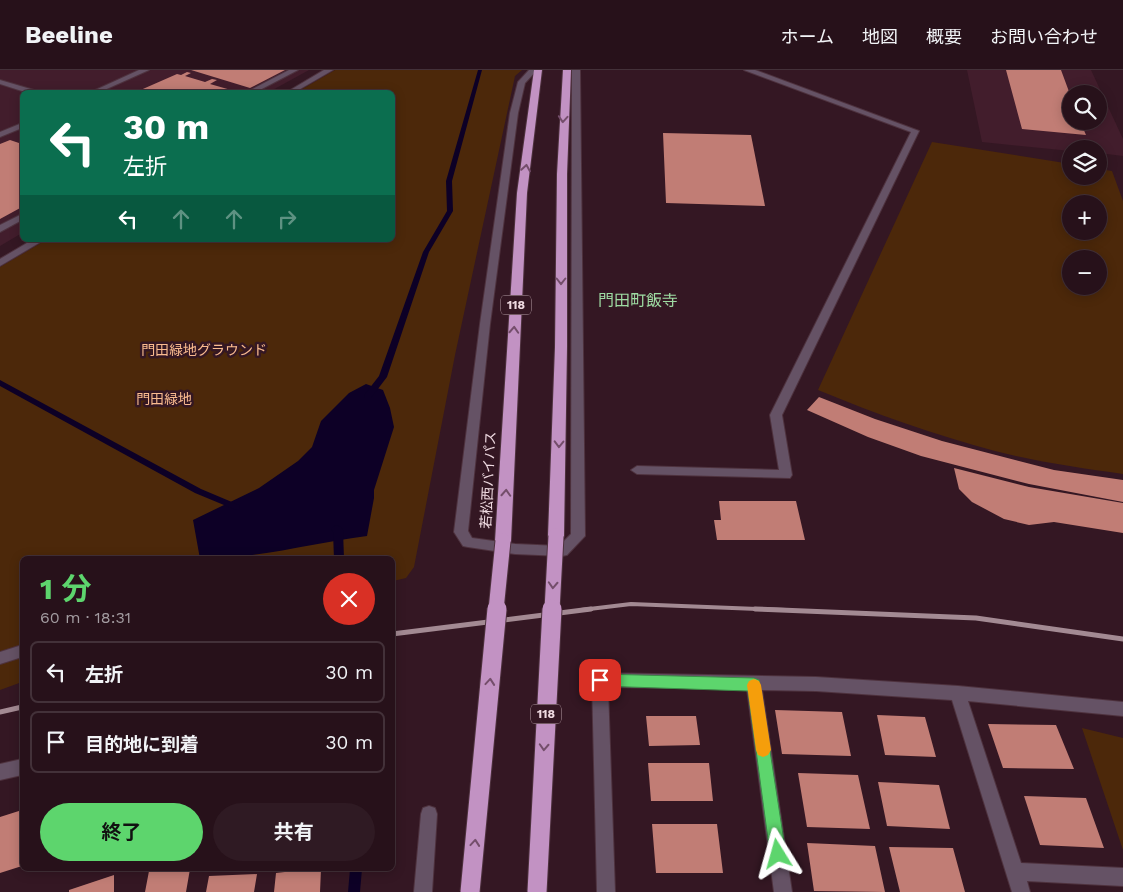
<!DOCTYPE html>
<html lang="ja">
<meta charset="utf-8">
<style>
:root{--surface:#27111a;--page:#2f1a23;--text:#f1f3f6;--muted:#a49da2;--line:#433139;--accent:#5dd56d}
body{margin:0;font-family:"Work Sans","Noto Sans JP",sans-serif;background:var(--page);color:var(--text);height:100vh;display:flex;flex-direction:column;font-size:19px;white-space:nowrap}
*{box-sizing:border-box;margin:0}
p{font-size:16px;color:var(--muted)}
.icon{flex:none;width:28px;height:28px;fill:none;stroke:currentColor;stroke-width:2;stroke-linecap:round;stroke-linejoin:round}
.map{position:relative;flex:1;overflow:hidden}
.drawer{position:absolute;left:20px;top:486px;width:375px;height:315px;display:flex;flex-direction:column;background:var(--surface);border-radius:8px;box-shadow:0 2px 12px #0003,0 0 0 1px var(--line)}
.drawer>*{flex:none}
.guide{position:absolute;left:20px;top:20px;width:375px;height:152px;border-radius:8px;box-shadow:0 2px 12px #0003,0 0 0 1px var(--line);background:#0b6e4f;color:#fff;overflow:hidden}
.buttons{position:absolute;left:1062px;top:15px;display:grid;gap:10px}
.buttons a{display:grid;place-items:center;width:45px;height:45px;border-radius:50%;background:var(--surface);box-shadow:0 2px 12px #0003,0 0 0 1px var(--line);font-size:25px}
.pin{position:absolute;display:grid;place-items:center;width:42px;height:42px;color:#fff;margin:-21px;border-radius:10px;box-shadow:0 2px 8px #0006}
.me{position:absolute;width:55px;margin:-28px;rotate:352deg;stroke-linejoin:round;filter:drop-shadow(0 0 4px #0008)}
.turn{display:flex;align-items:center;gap:18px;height:105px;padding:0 20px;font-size:22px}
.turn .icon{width:65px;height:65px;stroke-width:2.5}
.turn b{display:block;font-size:35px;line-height:42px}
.lanes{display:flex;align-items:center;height:48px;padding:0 20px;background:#0003;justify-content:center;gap:25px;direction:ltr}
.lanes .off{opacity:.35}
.round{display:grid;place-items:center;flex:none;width:52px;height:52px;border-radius:26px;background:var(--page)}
.headline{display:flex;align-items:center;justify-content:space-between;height:85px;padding:0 20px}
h1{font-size:30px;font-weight:700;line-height:38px;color:var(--accent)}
.cta{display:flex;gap:10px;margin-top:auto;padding:10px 20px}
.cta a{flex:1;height:58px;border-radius:30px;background:var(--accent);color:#111;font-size:20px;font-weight:700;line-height:58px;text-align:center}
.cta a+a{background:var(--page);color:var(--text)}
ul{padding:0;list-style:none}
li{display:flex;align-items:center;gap:15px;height:62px;margin:0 10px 8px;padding:0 10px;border:2px solid var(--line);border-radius:8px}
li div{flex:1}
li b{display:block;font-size:19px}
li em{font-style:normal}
header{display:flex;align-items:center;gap:30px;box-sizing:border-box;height:70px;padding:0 25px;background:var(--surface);border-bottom:1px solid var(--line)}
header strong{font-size:24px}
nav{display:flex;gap:28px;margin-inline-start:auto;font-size:18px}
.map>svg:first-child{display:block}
</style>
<header>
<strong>Beeline</strong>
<nav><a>ホーム</a><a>地図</a><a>概要</a><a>お問い合わせ</a></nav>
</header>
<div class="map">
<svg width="1123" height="822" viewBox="0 0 1123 822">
<rect width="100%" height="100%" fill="#341723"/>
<path fill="#421d2c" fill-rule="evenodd" d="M0 0H309L269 22H22V163L0 176Z
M967 0H1091L1123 69V86L1099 83V79H1071V81L982 72ZM1071 24H1099V51H1071Z"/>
<path fill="#4c280a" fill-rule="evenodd" d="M335 0H522L515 6 455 285 414 497 406 508 393 511 392 489H22V612L0 620V197L46 170H392V22H297Z
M932 72 1071 94V106H1099V99L1112 101 1123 131V404C1081 398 1037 392 995 381 935 365 876 344 818 320ZM1071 134H1099V161H1071ZM1071 189H1099V216H1071Z
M1082 658 1123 668V780Z"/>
<path fill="#0d0026" d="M366 314 383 320 390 338 394 357 374 420V428L367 466C312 473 256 489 200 489L193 450 259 418 298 391 312 377 321 351 349 323Z"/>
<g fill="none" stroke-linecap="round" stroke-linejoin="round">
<path fill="#0d0026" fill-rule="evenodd" d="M478 0H482L452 111 453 141 429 182 387 307 371 328H365L364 326 365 324 379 306 423 182 447 141 446 111Z
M0 310 201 419 239 435 240 437 239 439 236 440 195 423 0 316Z
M336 455 341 457 343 460 344 489H334L333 462 331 459 333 457Z
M350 799H362L360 822H348Z"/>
</g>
<path fill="#c17d75" d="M191 0H285L250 18Z
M1006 0H1061L1071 27V51H1080L1086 65 1022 59Z
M187 2 191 3 185 6 205 12 212 9 217 10 210 14 238 22H136L177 4 181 5Z
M663 63 751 65 765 136 666 133Z
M10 70 22 74V137L0 149V74Z
M819 327 875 349 942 371 1054 400 1123 410V432L1029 414 921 386 868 367 807 340Z
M954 398 1029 417 1123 433V463L1054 452 1029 455 1004 449 972 432 959 419Z
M719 431H796L805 470H717L714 450H721Z
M775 640 842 642 851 686 782 684Z
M877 645 925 647 936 687 885 685Z
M646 646H696L700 675 649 676Z
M988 654 1056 655 1074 699 1003 698Z
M648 693H709L713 731H651Z
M798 703 858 705 870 759 807 757Z
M878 712 939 715 950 759 887 756Z
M1024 726 1086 728 1104 778 1040 775Z
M22 740V796L0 803V747Z
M652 754H717L723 803H656Z
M807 773 875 776 885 822 814 821Z
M889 777 953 778 965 822H900Z
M168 799H190L186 822H145L149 801Z
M311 799H321L320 822H274L276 803Z
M257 804 254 822H206L209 806Z
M114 805V822H69V820Z"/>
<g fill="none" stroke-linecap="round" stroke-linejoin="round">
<g stroke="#4e323e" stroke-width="2">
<path id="minor" d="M139 0H149L100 22H91Z
M289 0H298L256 22H247Z
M324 0H333L295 22H287Z
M529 0H537L525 13 518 43 490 254 468 461 472 468 515 474 559 476 571 464 572 0H580L585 466 567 485 562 486 515 484 468 477 463 476 454 462 480 254 510 43 518 12Z
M744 0H755L919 61 782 345 792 405 790 408 637 404 631 400 637 396 779 400 770 345 911 62Z
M0 10 34 20 35 22H25L0 14Z
M22 53V58L0 67V62Z
M22 144V150L0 162V155Z
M32 170H44L0 196V189Z
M22 575V587L0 594V582Z
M600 603 816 607 958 616 1123 632V646L968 631 1021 793 1123 798V816L1027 811 1030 822H1012L952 630 816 621 762 620 792 822H774L747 619 608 617 615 822H597L592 610 595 605Z
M22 689V705L0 710V694Z
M429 736 435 738 437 744 432 822H414L421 744 423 738Z"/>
</g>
<g stroke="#4e323e" stroke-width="2">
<path id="highway" d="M534 0H542L527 123 511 471 509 475 503 477 497 475 495 471 517 123Z
M563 0H571L567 104V277L564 466 562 470 556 472 550 470 548 466 555 277 557 104Z"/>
</g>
<use href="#minor" fill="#655265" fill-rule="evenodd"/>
<use href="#highway" fill="#c292c3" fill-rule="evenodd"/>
<path stroke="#a38a93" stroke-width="4" d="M581 540 631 534 786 540"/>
<path stroke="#a38a93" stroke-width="5" d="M755 539 976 548 1123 569
M392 564 591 539
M0 642 22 637"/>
<g stroke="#4e323e" stroke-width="17" stroke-linecap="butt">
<path id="highway-bridge-far1" d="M496 540 503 471
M552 540 556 466"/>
</g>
<g stroke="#4e323e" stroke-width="21" stroke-linecap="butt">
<path id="highway-bridge" d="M470 822 497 539
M537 822 552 539"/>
</g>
<use href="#highway-bridge-far1" stroke="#c292c3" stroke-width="15"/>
<use href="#highway-bridge" stroke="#c292c3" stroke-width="19"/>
</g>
<defs><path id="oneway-chevron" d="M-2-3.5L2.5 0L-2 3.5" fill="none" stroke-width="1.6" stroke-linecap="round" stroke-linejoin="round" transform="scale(1.25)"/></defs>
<g stroke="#744e6b">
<use href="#oneway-chevron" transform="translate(563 49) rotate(94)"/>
<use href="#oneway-chevron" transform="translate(526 98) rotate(-81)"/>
<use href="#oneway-chevron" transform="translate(561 211) rotate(90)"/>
<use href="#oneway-chevron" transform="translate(514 260) rotate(-87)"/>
<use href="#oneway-chevron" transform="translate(559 374) rotate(91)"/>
<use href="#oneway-chevron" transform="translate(506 423) rotate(-87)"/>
<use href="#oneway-chevron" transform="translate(553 515) rotate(93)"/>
<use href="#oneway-chevron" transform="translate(490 612) rotate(-85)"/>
<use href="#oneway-chevron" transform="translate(544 677) rotate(93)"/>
<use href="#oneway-chevron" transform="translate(475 773) rotate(-85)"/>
</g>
<path fill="#5dd56d" stroke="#3c8a47" d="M600 604 754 608 759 610 786 784 783 790 778 792 772 790 770 784 748 621 600 616 595 615 593 610 595 606Z"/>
<path fill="#f59e0b" d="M754 609 759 611 761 615 771 680 768 685 763 687 758 685 756 680 747 615 749 611Z"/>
<g text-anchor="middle" stroke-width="5" stroke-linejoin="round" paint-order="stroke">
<g fill="#341723" stroke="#b7a0a8" stroke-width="1">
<rect x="501" y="225.5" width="30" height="19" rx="4"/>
<rect x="531" y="634.5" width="30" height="19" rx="4"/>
</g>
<g font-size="12" font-weight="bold" fill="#efdae1">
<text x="516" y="239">118</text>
<text x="546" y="648">118</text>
</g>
<g font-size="14" fill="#fabb8f" stroke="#341723">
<text x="204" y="285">門田緑地グラウンド</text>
<text x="164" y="334">門田緑地</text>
</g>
<g font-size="14" fill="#efdae1" stroke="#341723">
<text transform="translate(488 410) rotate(-87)" y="5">若松西バイパス</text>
</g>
<g font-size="16" fill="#9edba2" stroke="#341723">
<text x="638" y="236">門田町飯寺</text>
</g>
</g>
</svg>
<div class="buttons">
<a><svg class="icon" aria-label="search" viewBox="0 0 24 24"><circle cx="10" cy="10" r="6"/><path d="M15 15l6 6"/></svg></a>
<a><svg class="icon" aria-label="layers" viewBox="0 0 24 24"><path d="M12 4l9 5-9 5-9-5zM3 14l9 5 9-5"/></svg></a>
<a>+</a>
<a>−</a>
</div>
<div class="pin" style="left:600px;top:610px;background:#d93025"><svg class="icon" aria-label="arrive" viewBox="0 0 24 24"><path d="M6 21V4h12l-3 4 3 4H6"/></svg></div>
<svg class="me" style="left:778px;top:784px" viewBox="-20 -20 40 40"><path d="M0-17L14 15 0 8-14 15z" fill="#5dd56d" stroke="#fff" stroke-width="4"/></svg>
<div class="guide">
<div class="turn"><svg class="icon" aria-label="left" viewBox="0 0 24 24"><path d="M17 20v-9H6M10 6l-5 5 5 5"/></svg><div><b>30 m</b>左折</div></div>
<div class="lanes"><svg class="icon" aria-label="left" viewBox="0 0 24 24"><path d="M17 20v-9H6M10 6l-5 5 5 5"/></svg><svg class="icon off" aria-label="ahead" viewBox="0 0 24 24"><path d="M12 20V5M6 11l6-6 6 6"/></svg><svg class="icon off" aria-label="ahead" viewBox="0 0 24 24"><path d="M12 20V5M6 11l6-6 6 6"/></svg><svg class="icon off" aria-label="right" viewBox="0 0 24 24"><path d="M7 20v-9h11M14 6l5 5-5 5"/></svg></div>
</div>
<section class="drawer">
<div class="headline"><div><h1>1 分</h1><p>60 m · 18:31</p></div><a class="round" style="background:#d93025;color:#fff"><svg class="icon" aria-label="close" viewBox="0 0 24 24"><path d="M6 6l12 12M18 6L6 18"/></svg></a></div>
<ul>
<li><svg class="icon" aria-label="left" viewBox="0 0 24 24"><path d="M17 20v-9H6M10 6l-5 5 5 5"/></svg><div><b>左折</b></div><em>30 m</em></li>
<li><svg class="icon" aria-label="arrive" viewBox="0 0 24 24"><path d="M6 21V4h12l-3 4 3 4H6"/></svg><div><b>目的地に到着</b></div><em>30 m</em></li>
</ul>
<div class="cta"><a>終了</a><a>共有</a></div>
</section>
</div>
